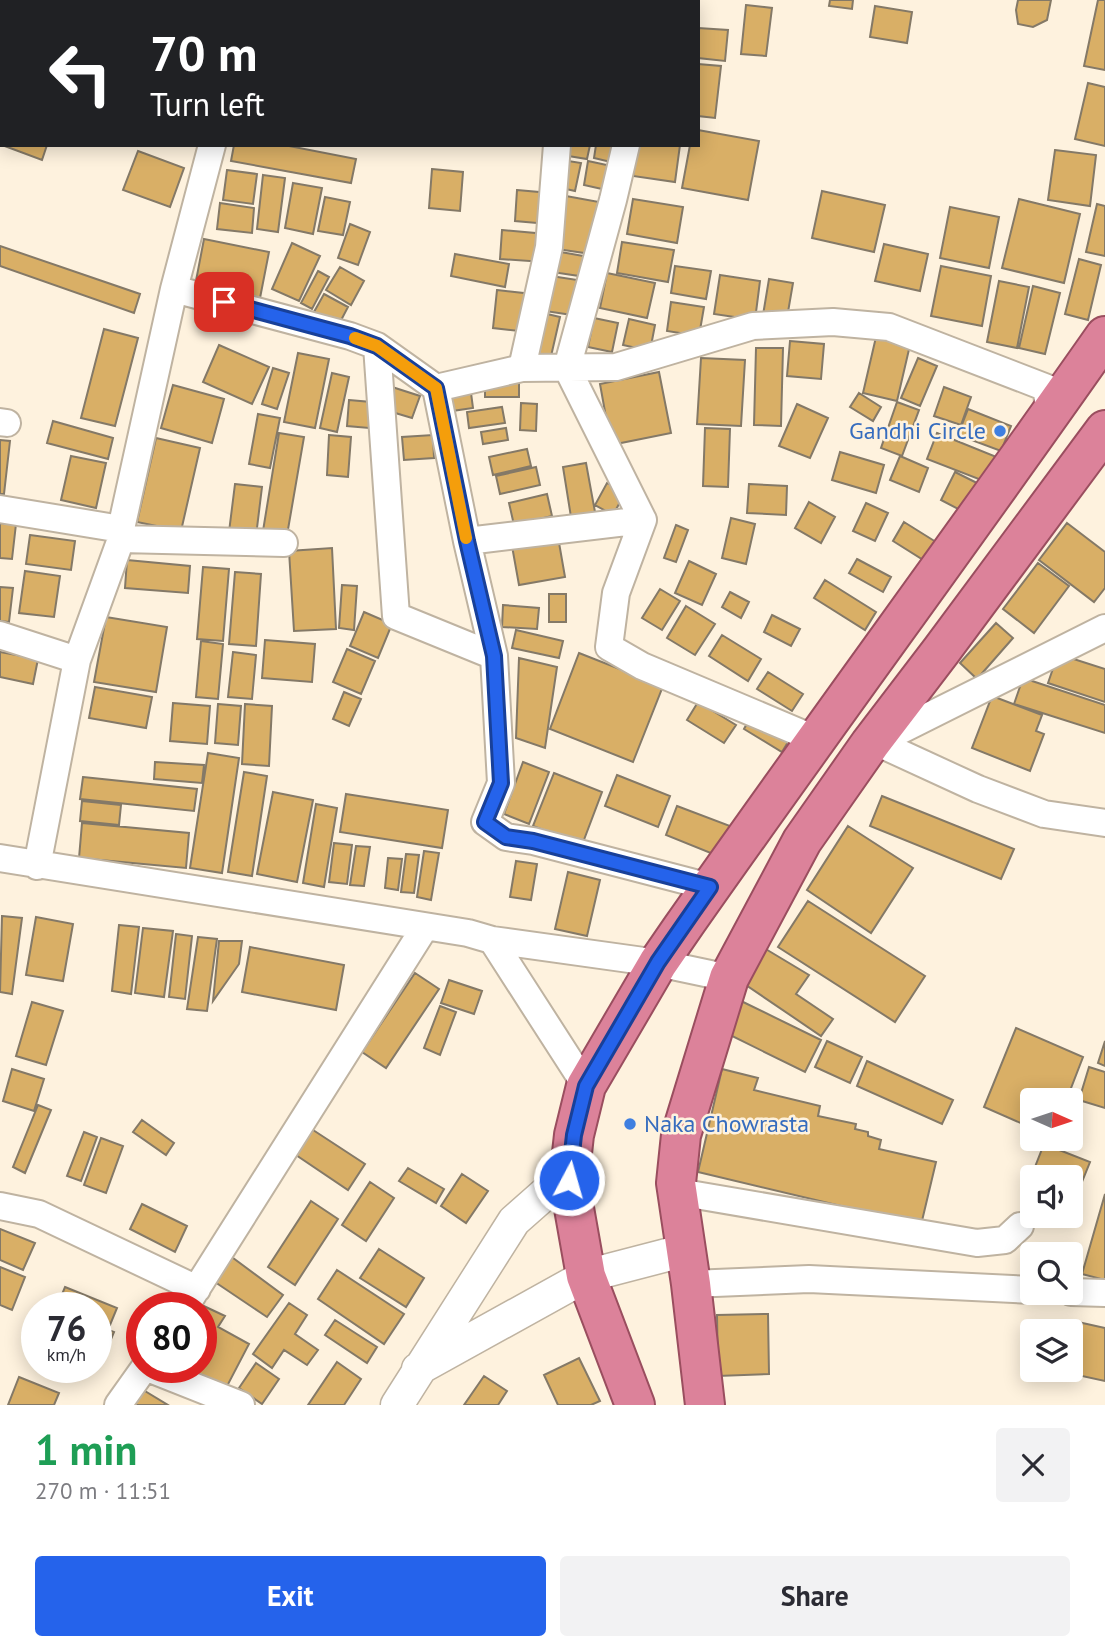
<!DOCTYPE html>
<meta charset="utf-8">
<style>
:root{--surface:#fff;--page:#f2f2f3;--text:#2b2b33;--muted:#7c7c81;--accent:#2563eb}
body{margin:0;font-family:"PT Sans",sans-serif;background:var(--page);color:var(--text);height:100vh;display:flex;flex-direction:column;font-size:26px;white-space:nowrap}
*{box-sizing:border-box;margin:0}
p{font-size:23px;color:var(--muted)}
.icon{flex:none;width:38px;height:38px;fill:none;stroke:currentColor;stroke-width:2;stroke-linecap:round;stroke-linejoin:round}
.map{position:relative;height:1405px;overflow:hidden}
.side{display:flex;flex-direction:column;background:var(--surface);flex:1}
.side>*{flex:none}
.top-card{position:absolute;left:0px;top:0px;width:700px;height:147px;box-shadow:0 4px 18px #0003;background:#202124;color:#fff;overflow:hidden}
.needle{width:46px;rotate:93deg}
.tools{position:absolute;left:1020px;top:1088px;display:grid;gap:14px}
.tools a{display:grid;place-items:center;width:63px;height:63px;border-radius:7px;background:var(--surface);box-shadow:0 4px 18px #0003;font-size:35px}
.speed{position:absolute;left:21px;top:1292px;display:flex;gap:14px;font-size:35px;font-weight:700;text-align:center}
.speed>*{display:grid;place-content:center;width:91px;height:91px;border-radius:50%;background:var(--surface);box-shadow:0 4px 18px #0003;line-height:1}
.speed small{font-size:18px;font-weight:400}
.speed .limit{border:10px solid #d22;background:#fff;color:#111}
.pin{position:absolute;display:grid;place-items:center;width:60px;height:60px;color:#fff;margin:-30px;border-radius:14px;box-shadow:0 4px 10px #0006}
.me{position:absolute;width:77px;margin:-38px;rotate:6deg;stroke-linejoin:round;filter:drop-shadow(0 0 5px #0008)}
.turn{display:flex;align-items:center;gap:24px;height:147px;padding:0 35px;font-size:32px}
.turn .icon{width:91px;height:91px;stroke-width:2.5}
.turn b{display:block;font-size:49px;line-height:60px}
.round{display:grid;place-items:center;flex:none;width:74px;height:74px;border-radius:7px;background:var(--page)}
.head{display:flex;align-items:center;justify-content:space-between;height:119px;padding:0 35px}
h1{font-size:42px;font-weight:700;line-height:52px;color:#1e9e55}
.primary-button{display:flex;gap:14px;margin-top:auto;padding:14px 35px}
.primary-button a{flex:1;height:80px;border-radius:7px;background:var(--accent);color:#fff;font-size:28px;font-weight:700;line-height:80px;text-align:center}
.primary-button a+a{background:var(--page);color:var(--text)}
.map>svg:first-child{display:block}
</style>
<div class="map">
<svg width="1105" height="1405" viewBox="0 0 1105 1405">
<rect width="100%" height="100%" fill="#fef2de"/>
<path fill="#d9af66" stroke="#847967" stroke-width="2" d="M830 0H853L852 9 829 6Z
M1018 0H1051L1047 20 1033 27 1018 24 1016 10Z
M1098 0H1105V70L1084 66Z
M746 5 772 8 766 56 741 54Z
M875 6 912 12 907 43 870 37Z
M698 28 728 30 725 61 698 58Z
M698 64 721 66 715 118 698 116Z
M1088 83 1105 87V146L1075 139Z
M698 130 759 141 748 200 682 188 690 145H698Z
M2 145H47L42 160Z
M234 145H284L356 159 351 183 231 161Z
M564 145H590L587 159 562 155Z
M596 145H619L615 163 594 158Z
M638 145H680L675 182 633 176Z
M1055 150 1096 155 1090 206 1048 200Z
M138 151 184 168 170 207 123 190Z
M562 160 581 163 575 191 557 187Z
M588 161 616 167 611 191 584 185Z
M432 169 463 172 460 211 429 208Z
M227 170 257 174 253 204 223 200Z
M263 175 285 178 278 232 257 229Z
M293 183 322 188 313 234 285 228Z
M517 190 550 193 548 224 515 221Z
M822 191 885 205 874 252 812 238Z
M566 196 599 202 591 254 557 249Z
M325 197 350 202 343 235 318 231Z
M633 199 683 207 677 243 627 234Z
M1019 199 1080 214 1064 283 1002 268Z
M220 203 254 208 252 233 217 229Z
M1097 204 1105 206V256L1086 252Z
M950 207 999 217 989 268 940 258Z
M350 224 370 232 358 265 338 258Z
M502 230 546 234 544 262 500 259Z
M204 239 269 252 260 298 195 286Z
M622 242 674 250 668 282 617 273Z
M292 243 320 256 299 301 272 289Z
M884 244 928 254 920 291 875 281Z
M0 246 140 294 134 313 0 266Z
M555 251 589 257 586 277 552 272Z
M455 254 509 264 505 287 451 276Z
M1079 259 1101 265 1088 320 1065 314Z
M675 266 711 271 706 299 671 293Z
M941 266 991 276 982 326 931 316Z
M340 267 364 281 351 305 326 290Z
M318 271 329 277 312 309 301 303Z
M607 273 655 283 647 318 600 308Z
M720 275 760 281 755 320 714 314Z
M551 276 584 281 579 316 545 311Z
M769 279 793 283 787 318 763 315Z
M999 281 1029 287 1017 348 987 342Z
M1033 286 1060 293 1045 354 1019 348Z
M497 290 532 294 528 332 493 328Z
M324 294 348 307 338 326 314 312Z
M671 302 704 307 699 336 667 331Z
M543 313 560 317 549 365 532 361Z
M594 318 618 323 612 352 588 347Z
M629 319 655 325 650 351 623 345Z
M104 329 138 338 115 426 81 418Z
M876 337 910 345 897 401 863 393Z
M790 341 824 344 821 379 787 376Z
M219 345 269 367 252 404 203 382Z
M756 348H783L781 426 754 425Z
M298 353 329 359 315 428 284 422Z
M701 358 745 360 741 426 697 424Z
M918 358 937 366 920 406 901 398Z
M273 368 289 373 277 409 262 404Z
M659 372 671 433 611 445 600 384Z
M332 373 349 377 337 432 320 428Z
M485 382H519V397H485Z
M173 385 224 399 212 443 161 428Z
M389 386 420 396 412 418 382 409Z
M944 387 971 397 961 425 934 416Z
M471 393 473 408 452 411 450 395Z
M859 393 881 407 873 421 850 407Z
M349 400 371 402 369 428 347 426Z
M897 402 919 410 902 456 881 448Z
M521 403 537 404 536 431 520 430Z
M797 404 828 418 810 458 779 446Z
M502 407 505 423 469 428 467 412Z
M968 409 1011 426 1001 451 958 435Z
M258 414 280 418 270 468 249 464Z
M53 421 113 438 108 459 47 443Z
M506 428 508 440 483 444 481 432Z
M705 428 730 429 728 487 703 486Z
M279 433 304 437 286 541 262 537Z
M937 433 999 458 989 483 927 459Z
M329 435 351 437 348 477 327 475Z
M433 435 434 458 404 460 402 437Z
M156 438 200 448 181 531 137 522Z
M0 440 10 441 4 494H0Z
M527 449 531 466 493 475 489 457Z
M840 452 884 465 876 493 832 480Z
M71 456 106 463 96 508 61 500Z
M900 456 928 468 919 492 890 480Z
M586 463 595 512 571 517 563 467Z
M536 467 540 485 500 494 496 476Z
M955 472 979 484 964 512 941 500Z
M607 483 625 493 613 515 595 505Z
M235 484 262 487 256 536 229 532Z
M749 484 787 486 786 515 747 513Z
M547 494 552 516 514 525 509 503Z
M809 502 835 517 821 543 795 528Z
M866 503 888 513 875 541 853 531Z
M731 518 755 524 746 564 722 558Z
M904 522 936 542 925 561 893 541Z
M0 523 16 524 12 559 0 558Z
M1067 523 1105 552V588L1094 602 1039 560Z
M676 525 688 530 676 562 664 558Z
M30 535 75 541 71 570 26 564Z
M558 537 565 577 519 585 512 546Z
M332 548 336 629 294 631 289 551Z
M857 559 891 577 883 592 849 573Z
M127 560 190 566 188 593 125 588Z
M689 561 716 574 702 605 675 593Z
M1038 563 1069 586 1034 633 1003 609Z
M203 567 229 569 223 641 197 639Z
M25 571 60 576 54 617 19 613Z
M235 572 261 574 256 646 229 644Z
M825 580 876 612 865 630 814 598Z
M342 585 357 586 354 630 339 628Z
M0 587 13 588 9 622 0 621Z
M660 589 680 601 662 630 642 618Z
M730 592 749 602 741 618 722 607Z
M549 594H566V622H549Z
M503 605 539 608 537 629 502 627Z
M686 606 715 624 695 655 667 638Z
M364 612 392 624 378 658 350 646Z
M772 615 800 629 791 646 764 632Z
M106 617 167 627 156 692 94 682Z
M996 623 1013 638 977 679 960 663Z
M516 630 563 641 559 658 512 648Z
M722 635 761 659 748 681 709 656Z
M265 640 315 644 312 682 262 678Z
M201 641 223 644 218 699 196 697Z
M347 649 375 661 361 694 333 682Z
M0 652 38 659 33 684 0 677Z
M233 652 256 655 252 699 228 697Z
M579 653 663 686 633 762 550 729Z
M1058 654 1105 669V702L1048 683Z
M519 658 557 667 545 748 516 738Z
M768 672 803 694 792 711 757 689Z
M1023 678 1105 705V733L1014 704Z
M95 687 152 697 146 728 89 718Z
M344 692 361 699 349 726 333 719Z
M992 696 1042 715 1036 731 1044 734 1030 771 972 748Z
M698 702 736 725 724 743 687 720Z
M173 703 210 706 207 744 170 741Z
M218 704 241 706 238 745 215 743Z
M245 704 272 706 269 766 242 764Z
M753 713 791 737 782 752 744 729Z
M208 753 239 758 222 873 190 868Z
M155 762 204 765 202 783 154 779Z
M523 762 549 772 529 824 504 814Z
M244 772 267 776 252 876 228 872Z
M554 773 602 792 582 845 533 826Z
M617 775 670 796 658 827 605 806Z
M83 777 197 789 194 811 80 799Z
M273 792 313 800 297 882 257 874Z
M346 794 448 810 442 848 340 832Z
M882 796 1014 849 1001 879 870 826Z
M82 801 121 805 119 825 80 821Z
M316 804 337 808 324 887 303 883Z
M677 806 730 826 718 856 666 835Z
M82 823 189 833 186 868 79 858Z
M848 826 913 868 871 933 807 890Z
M334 843 352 845 347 884 329 882Z
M356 846 370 847 364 886 350 885Z
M424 851 439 853 431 900 417 897Z
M406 854 419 855 414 893 401 892Z
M388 858 402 859 398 890 385 888Z
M516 861 537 864 531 900 510 897Z
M568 872 600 880 587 936 555 929Z
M808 901 925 976 895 1022 778 947Z
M2 916 22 918 12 994 0 992Z
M36 917 73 924 63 981 26 975Z
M119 925 139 927 131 994 112 991Z
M143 928 173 931 164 997 135 993Z
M176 934 192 936 185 999 169 997Z
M198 937 217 939 207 1011 187 1009Z
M219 941H242L239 964 213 1001Z
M250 947 344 965 336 1010 242 992Z
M764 948 809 975 796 994 833 1019 821 1036 740 981Z
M415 973 439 989 386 1068 362 1052Z
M449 980 482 991 474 1014 441 1003Z
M739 1000 821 1040 805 1072 724 1032Z
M32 1002 63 1011 46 1065 16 1056Z
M440 1006 456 1012 440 1055 424 1048Z
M1016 1028 1083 1057 1066 1101H1032V1128L984 1107Z
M827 1041 862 1057 850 1083 815 1067Z
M1105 1041V1066L1098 1063Z
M867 1061 953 1100 942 1124 857 1086Z
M1089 1067 1105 1072V1108L1079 1100Z
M12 1069 44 1079 34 1111 3 1101Z
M722 1069 758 1078 754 1090 820 1106 818 1116 856 1124 855 1129 868 1132V1136L881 1140 879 1149 936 1162 921 1225 698 1172Z
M38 1105 51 1110 25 1173 13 1167Z
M142 1120 174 1143 166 1155 133 1132Z
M310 1128 365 1164 348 1190 293 1153Z
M84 1132 97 1137 81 1181 67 1176Z
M101 1138 123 1146 106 1193 84 1185Z
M1044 1144 1090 1162 1071 1209V1178H1032V1204L1022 1200Z
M408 1168 444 1189 436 1203 399 1181Z
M462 1174 488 1191 466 1223 441 1206Z
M370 1182 394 1198 366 1241 342 1225Z
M1105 1194V1280L1082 1274Z
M311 1201 338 1219 295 1285 268 1267Z
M142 1204 187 1226 175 1252 130 1229Z
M0 1229 35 1243 23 1270 0 1260Z
M379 1249 424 1278 406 1307 360 1278Z
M225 1252 283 1295 267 1317 209 1278Z
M0 1267 25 1277 12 1310 0 1305Z
M337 1270 404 1314 384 1344 318 1299Z
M65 1287 117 1308 110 1325 96 1320V1307H66L58 1304Z
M191 1300 225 1316 218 1327 249 1344 225 1390 180 1367H201V1307H187Z
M289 1303 307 1315 295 1334 318 1350 307 1365 284 1350 272 1368 253 1354Z
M768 1314 769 1374 718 1376 717 1315Z
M335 1320 377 1347 367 1363 325 1335Z
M1078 1322 1105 1328V1381L1068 1373 1071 1370V1358Z
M96 1325 114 1332 104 1356 96 1353Z
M579 1358 600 1401 591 1405H558L544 1375Z
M337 1362 361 1379 344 1405H308Z
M256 1363 279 1379 262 1404 239 1388Z
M484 1376 507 1391 498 1405H464Z
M19 1377 59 1393 54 1405H8Z
M135 1385 168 1405H123Z"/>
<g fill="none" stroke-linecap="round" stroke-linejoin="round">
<g stroke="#bfb3a1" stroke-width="30">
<path id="minor" d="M629 0 630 2
M240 2V0
M0 18H2
M626 145 613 200 567 368 643 520 616 593 609 647 642 666 815 739
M174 289 350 336 377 346 436 388 522 368 616 367 753 326 833 322 889 327 1047 388 1049 418
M377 346 396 616 494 656
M522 368 549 247 557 145
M436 388 467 541 494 656 501 783 485 822 506 837 533 841 710 887
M0 422 7 423
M0 509 121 529
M121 539 284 543
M467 541 643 520
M0 635 77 660
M875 743 1105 628
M878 743 978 789 1044 814 1105 823
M0 858 468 933 492 940 658 963 729 978
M37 866 77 660 121 539V529L174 289 212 145
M492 940 586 1086
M678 1192 977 1243 1005 1240 1020 1226
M0 1206 39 1214 197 1289
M691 1284 809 1279 1032 1290
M1071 1292 1105 1293
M185 1307 425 927
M118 1405 145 1367 241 1405"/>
</g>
<g stroke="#bfb3a1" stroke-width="35">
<path id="tertiary" d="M418 1369 586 1276 686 1250
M397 1405 514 1221 548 1191 569 1180"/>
</g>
<g stroke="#9a4e5f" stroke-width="42">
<path id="trunk" d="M635 1405 586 1276 569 1180 574 1135 586 1086 658 963 680 931C820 731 965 536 1105 336
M705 1405 691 1284 676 1183 681 1135 729 978 802 841 870 744 941 651 1105 430"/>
</g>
<use href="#minor" stroke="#fff" stroke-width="26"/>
<use href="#tertiary" stroke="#fff" stroke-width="32"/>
<use href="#trunk" stroke="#dc829a" stroke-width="38"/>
</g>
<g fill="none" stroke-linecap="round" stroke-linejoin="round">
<g stroke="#184099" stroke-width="18">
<path id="route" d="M224 302 350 336 377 346 436 388 467 541 494 656 501 783 485 822 506 837 533 841 710 887 658 962 586 1086 574 1135 569 1180"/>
</g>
<use href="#route" stroke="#2563eb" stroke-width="12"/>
<path stroke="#f59e0b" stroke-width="12" d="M355 338 377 346 436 388 466 538"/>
</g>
<g fill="#3f7fe0" stroke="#fef2de" stroke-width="2.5">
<circle cx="1000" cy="431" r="7"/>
<circle cx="630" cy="1124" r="7"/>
</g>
<g text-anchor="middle" stroke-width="5" stroke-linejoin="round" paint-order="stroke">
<g font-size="24" fill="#366cbe" stroke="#fef2de" text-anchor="end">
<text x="986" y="439">Gandhi Circle</text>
<text x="644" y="1132" text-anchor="start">Naka Chowrasta</text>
</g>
</g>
</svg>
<div class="tools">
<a><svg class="needle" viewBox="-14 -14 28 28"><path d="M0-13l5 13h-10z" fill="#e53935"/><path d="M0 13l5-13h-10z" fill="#7c7c81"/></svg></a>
<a><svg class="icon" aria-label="sound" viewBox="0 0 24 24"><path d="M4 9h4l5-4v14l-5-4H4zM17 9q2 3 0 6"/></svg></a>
<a><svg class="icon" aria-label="search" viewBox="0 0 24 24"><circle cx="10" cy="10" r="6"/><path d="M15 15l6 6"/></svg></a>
<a><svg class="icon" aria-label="layers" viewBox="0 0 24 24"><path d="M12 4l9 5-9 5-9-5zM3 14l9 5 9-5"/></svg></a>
</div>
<div class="speed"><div>76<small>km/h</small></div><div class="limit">80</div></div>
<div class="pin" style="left:224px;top:302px;background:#d93025"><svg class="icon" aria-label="arrive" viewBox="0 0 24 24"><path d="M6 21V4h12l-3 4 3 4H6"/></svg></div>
<svg class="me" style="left:569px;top:1180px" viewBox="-20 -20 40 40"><circle r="17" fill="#2563eb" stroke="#fff" stroke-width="3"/><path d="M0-11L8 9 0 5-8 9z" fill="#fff"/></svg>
<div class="top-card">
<div class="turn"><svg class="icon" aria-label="left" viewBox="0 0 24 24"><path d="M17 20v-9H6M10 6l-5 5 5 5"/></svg><div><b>70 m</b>Turn left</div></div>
</div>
</div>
<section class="side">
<div class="head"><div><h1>1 min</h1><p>270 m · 11:51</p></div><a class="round"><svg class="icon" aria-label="close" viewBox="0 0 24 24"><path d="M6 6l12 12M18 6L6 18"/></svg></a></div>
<div class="primary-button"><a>Exit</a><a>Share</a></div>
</section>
